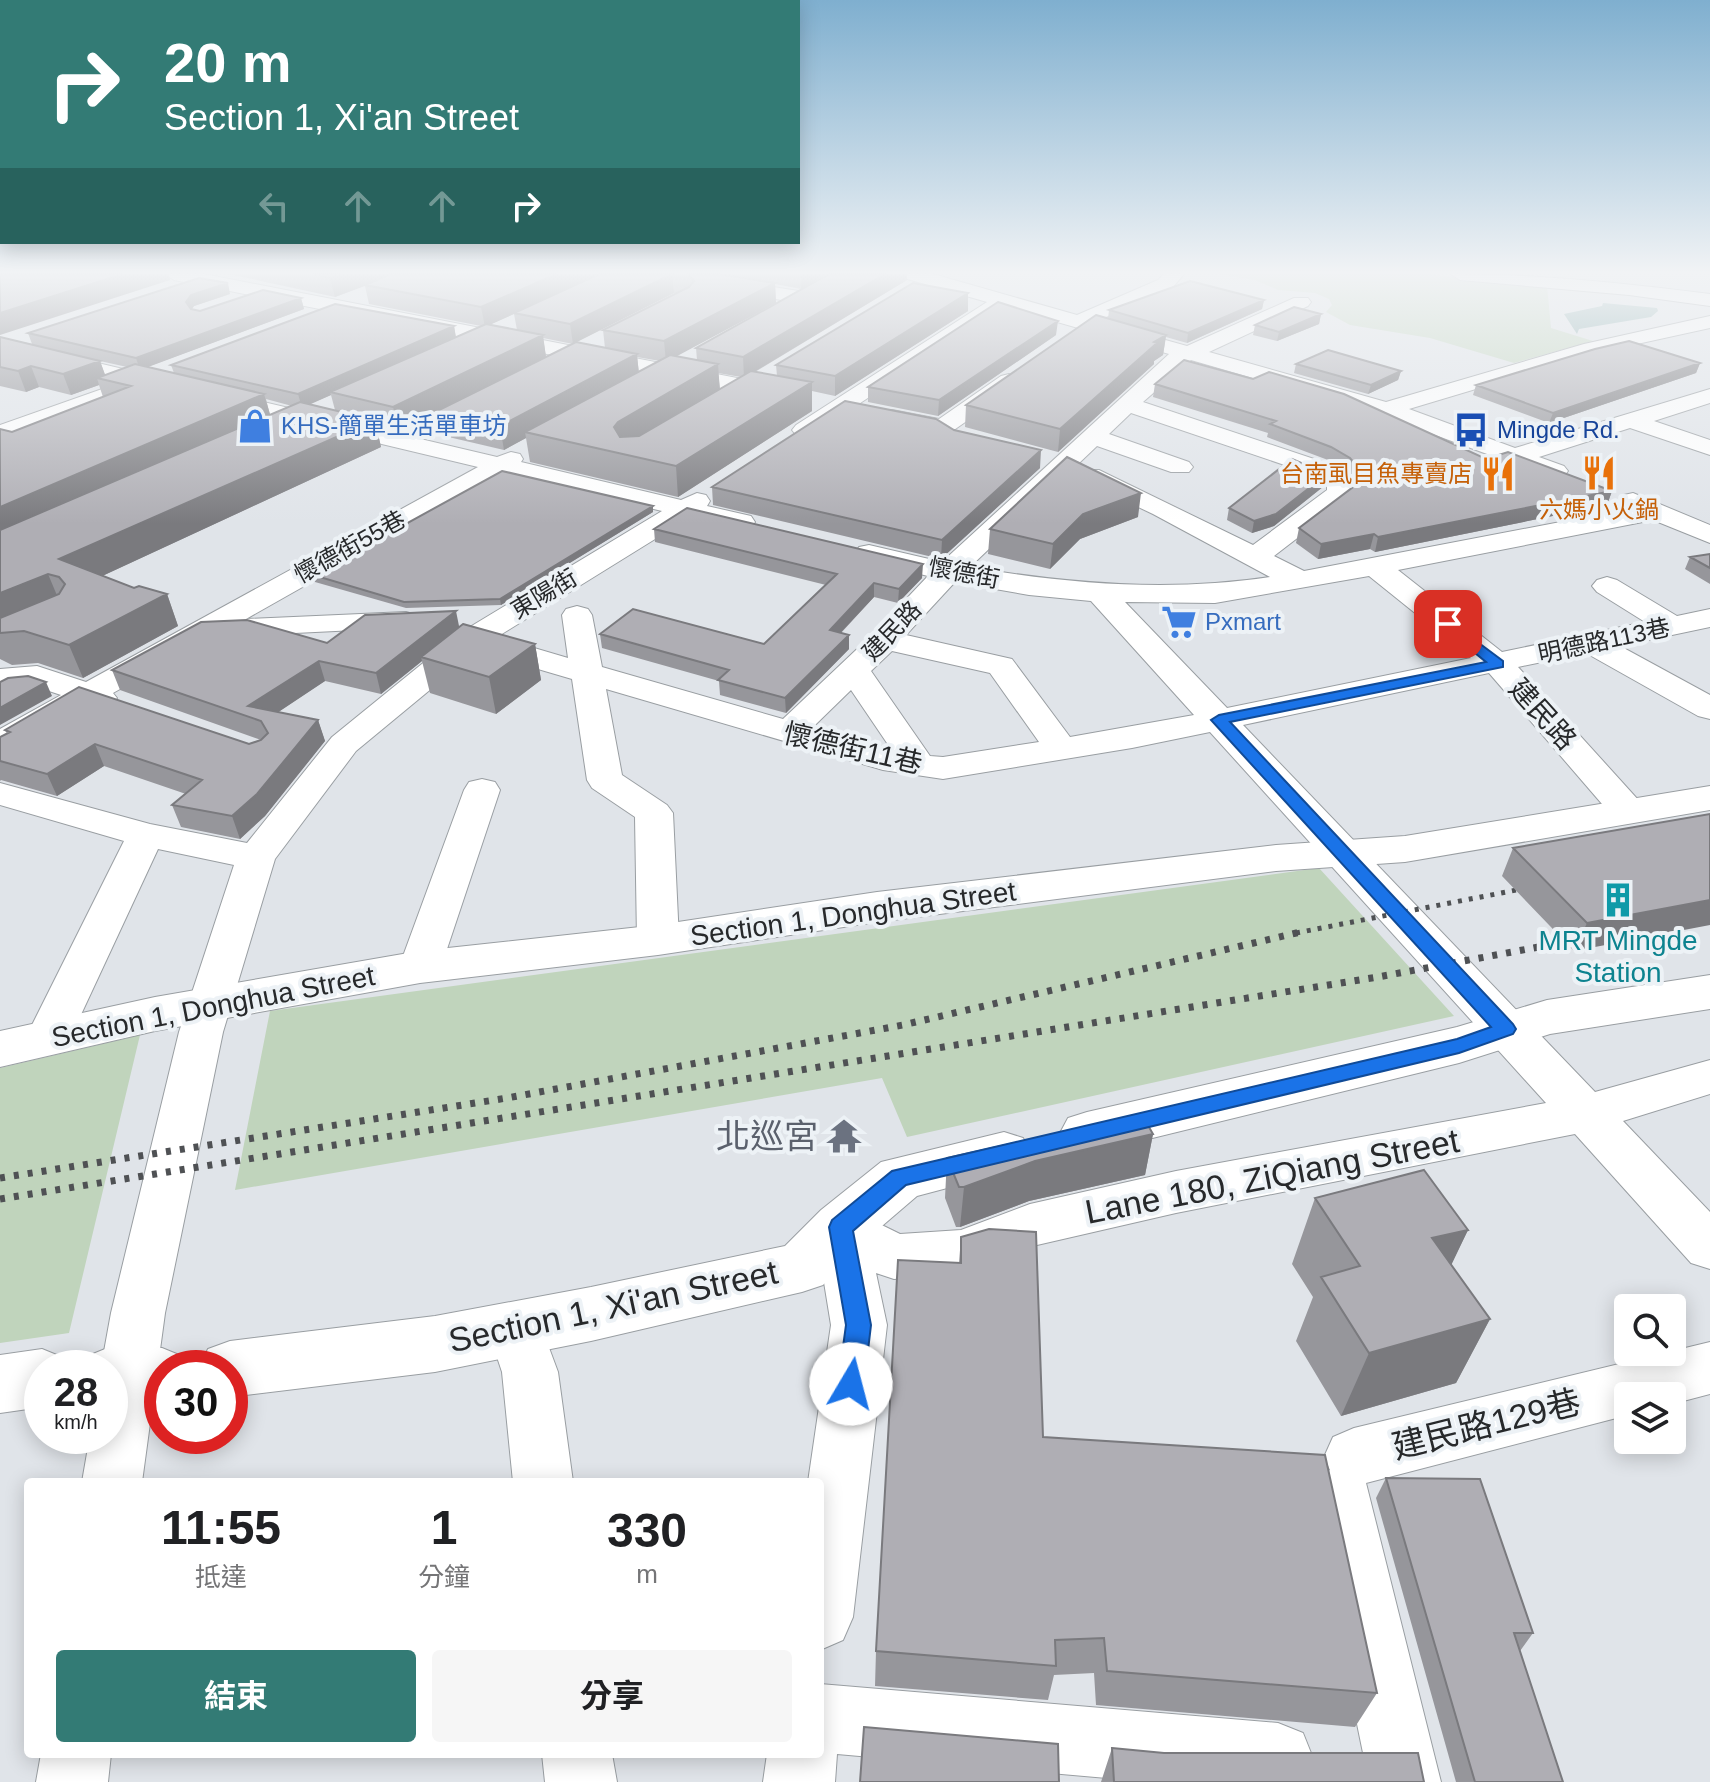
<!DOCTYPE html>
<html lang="zh-TW">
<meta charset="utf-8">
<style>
:root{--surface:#fff;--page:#f6f6f6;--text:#202124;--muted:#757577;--accent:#337b75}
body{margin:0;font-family:Arial,"Noto Sans TC",sans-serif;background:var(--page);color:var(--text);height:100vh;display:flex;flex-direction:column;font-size:30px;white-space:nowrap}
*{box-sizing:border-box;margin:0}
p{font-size:26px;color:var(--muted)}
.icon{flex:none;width:44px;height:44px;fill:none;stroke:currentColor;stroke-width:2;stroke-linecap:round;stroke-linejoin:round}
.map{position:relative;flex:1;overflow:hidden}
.side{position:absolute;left:24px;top:1478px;width:800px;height:280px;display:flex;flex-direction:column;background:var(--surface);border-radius:8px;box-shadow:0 4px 20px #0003}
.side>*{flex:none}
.top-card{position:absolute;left:0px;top:0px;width:800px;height:244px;box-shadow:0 4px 20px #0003;background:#337b75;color:#fff;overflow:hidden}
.buttons{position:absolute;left:1614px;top:1294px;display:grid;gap:16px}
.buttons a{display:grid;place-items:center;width:72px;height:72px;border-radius:8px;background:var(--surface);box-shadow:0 4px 20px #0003;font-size:40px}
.speed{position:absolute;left:24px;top:1350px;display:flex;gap:16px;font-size:40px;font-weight:700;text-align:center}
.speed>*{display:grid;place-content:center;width:104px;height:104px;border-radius:50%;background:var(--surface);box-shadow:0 4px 20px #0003;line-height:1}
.speed small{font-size:20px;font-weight:400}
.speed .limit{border:12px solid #d22;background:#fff;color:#111}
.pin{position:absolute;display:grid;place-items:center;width:68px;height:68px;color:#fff;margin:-34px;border-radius:16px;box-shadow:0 4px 12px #0006}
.me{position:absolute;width:88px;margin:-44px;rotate:8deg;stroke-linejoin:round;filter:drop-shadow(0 0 6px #0008)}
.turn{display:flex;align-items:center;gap:28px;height:168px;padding:0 32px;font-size:36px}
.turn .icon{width:104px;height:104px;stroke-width:2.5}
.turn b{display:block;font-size:56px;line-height:68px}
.lanes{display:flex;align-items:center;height:76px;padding:0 32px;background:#0003;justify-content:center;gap:40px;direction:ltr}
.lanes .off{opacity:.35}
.eta{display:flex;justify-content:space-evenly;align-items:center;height:136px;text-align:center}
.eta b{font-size:48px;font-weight:700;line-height:56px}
.cta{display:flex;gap:16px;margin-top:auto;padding:16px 32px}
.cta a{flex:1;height:92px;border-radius:8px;background:var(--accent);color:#fff;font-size:32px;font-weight:700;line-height:92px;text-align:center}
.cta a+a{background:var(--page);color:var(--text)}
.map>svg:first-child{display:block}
</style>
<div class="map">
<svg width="1710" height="1782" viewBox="0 0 1710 1782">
<rect width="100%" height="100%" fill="#e0e4e9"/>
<path fill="#c0d4bc" d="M1218 274H1427L1547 286 1551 328 1593 341 1514 363 1430 338 1350 325 1326 312 1332 305 1329 299 1315 293 1278 290 1255 280Z
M1319 868 1454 1016 907 1137 882 1078 235 1190 270 1011Z
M140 1035 69 1333 0 1343V1068Z"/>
<path fill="#82a8a9" d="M1603 303 1657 308 1658 311 1651 317 1579 329 1577 334 1564 314 1602 306Z"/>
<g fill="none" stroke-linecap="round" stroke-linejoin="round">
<g stroke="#999ea2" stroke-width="2">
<path id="street" d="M165 274H204L783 387 791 389 794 394 791 399 783 401 174 280Z
M902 274H933L1077 315 1158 280 1164 274H1184L1172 288 1097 321 1187 346 1294 298H1308L1311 302 1308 306 1209 352 1386 402 1584 344 1710 316V328L1596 353 1409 409 1515 448 1710 389V403L1654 421 1710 440V455L1630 428 1539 457 1564 466 1568 471 1564 476 1555 479 1378 414 1191 360 1143 402 1326 463 1345 474 1354 486 1348 499 1274 556 1304 571 1628 509 1620 501 1624 495 1633 493 1710 525V543L1653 520 1398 570 1502 652 1645 622 1597 592 1592 586 1597 580 1607 577 1617 580 1677 616 1710 609V627L1620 646 1710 695V719L1698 716 1586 653 1518 667 1641 803 1647 811 1641 819 1628 822 1615 819 1489 673 1243 725 1595 1092 1710 1060V1094L1623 1121 1710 1212V1269L1691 1263 1575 1134 1176 1213 1037 1245 964 1274 894 1279 876 1273 887 1325 853 1617 843 1640 820 1650V1482H808L831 1325 815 1227 823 1212 841 1205 900 1234 961 1230 1030 1204 1176 1171 1546 1103 1210 732 1132 748 943 779 883 770 606 689 622 775 667 805 673 813 679 940 673 950 658 954 643 950 637 940 635 817 592 788 587 780 572 679 477 651 356 751 275 859 223 1032 165 1313 142 1482H82L90 1436H110V1368H101L111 1313 179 1032 234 865 158 849 65 1049 49 1053 33 1049 26 1037 124 841 0 805V783L150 824 247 843 332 737 460 633 662 511 504 473 246 619 406 612 417 615 421 621 417 627 213 637 113 693 117 698 112 705 100 708 91 706 12 750 0 753V729L61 695 34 686 0 689V669L37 666 86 682 478 467 147 388 0 440V425L122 382 0 352V340L497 457 511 452 520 454 523 459 521 462 681 500 697 493 706 495 710 501 707 506 751 516 755 522 751 528 741 530 689 518 497 637 568 658 562 615 566 609 577 606 588 609 592 615 602 667 783 719 874 633 928 576 859 559 855 553 859 547 869 545 942 562 1169 354 1005 307 812 435H796L792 430 796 425 987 302 904 278ZM1131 413 1308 473 1327 484V490L1253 545 1099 470H1081L1077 475 1081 480 1153 514 1270 577C1170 592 1070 584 970 567L1097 446 1171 472H1189L1193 467 1189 462 1109 434ZM1369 576 1471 658 1227 708 1125 602 1215 603ZM955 582 1029 595 1091 601 1194 715 1070 737 1012 659 906 635ZM892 651 990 673 1039 742 943 757 930 756 871 671ZM851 690 891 749 813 727Z
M1451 274C1538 274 1623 283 1710 294V306L1629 295 1460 280Z
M722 279 805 292 815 298 805 304 715 289 713 285Z
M1009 374 1020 381 1017 386 951 432 943 434 892 424 884 422 880 417 884 412 892 410 939 419 1001 376Z
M482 779 495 782 500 790 441 967 435 977 420 982 405 977 399 967 464 790 469 782Z
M515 1302 535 1310 558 1372 573 1482H513L502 1372 487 1327 495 1310Z
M1710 1342V1394L1672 1404V1396H1628V1415L1366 1483 1441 1782H1369L1310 1496 1319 1475 1330 1470 1324 1457 1333 1437 1354 1428Z
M820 1684 1278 1723 1303 1733 1313 1758 1303 1782H1152L837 1754 835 1782H763L767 1754H820Z
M41 1754H111L108 1782H36Z
M542 1754H612L617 1782H545Z"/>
</g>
<g stroke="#999ea2" stroke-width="2">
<path id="secondary" d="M1710 786V810L1405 862 1276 871 877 922 658 955 420 983 155 1031 0 1067V1031L155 997 420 951 658 925 877 892 1276 845 1405 836Z
M1710 975V1009L1550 1034 1459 1063 1087 1154 1068 1148 1060 1133 1068 1118 1087 1112 1457 1027 1547 1000Z
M1004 1132 1023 1138 1031 1153 1023 1168 917 1196 861 1244 823 1285 802 1292 591 1341 435 1372 230 1397V1368H199L208 1349 230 1341 435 1316 591 1287 785 1246 821 1210 881 1162Z
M110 1347 162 1348 184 1357 189 1368H162V1406L110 1405V1368H82L88 1356Z
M42 1349 64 1358 69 1368H42V1407L0 1413V1355Z"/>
</g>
<use href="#street" fill="#fff" fill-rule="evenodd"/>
<use href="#secondary" fill="#fff" fill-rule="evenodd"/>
<path stroke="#4f5154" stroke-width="5" stroke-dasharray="4 7" stroke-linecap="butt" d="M1296 933 1537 886"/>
<path stroke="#4f5154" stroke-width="7" stroke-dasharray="5 9" stroke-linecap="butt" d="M0 1178 507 1098 903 1025 1305 931
M0 1199 1378 977 1587 938"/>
</g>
<path fill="#96969b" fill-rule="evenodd" d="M229 274H826L801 289 775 284 776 303 676 356 697 360 696 348 829 274H907V280L755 372 777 376 776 365 968 293V311L835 396 812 391V411L678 497 530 462 526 438 504 450 440 435 435 412 399 431 376 426 381 447 102 576 134 588 167 594 178 626 83 678 38 663 12 665 0 659V429L12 432 103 397 99 385 71 395 39 387 26 392 0 386V337L32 344 28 333 230 294 194 306 192 309 200 311 301 298 304 309 147 367 174 373 171 365 454 326 456 337 481 326 369 304 365 286 335 297ZM674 293H677L603 330 605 348 576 342ZM514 314 517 330 489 325ZM543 338 573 344 546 357ZM637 357 660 361 639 372ZM100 361 127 367 105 375ZM718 373 741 377 720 389ZM331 395 335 410 309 404ZM266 399 292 406 270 415Z
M1264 300 1262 309 1187 343 1166 337 1163 355 1154 361V364L1058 452 965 427 966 405 1108 319 1109 310Z
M1321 314 1319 324 1277 341 1253 335 1255 325Z
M1056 335 938 416 868 402V387Z
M1700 363 1696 373 1549 423 1473 395 1476 385Z
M1296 364 1401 371 1398 380 1368 394 1294 373Z
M1155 384 1486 459 1612 491 1607 505 1375 552 1370 549 1318 559 1296 543 1299 528 1353 487 1355 483 1346 471 1328 460 1267 437 1268 433 1153 397Z
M1040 468 941 559 713 505 712 487Z
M1327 474 1324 486 1274 526 1252 533 1227 520 1229 508Z
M653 512 501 605 406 608 315 582 313 575Z
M1138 517 1080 539 1050 569 988 554 990 529Z
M654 529 922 578 898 603 874 597 841 633 849 635V649L786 713 720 695 719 681 602 648 600 634 764 644 826 585 655 542Z
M1710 554V584L1685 569 1690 557Z
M459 627 535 644 541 680 496 714 430 693 422 661 381 694 325 681 278 712 318 720 325 741 265 816 240 839 181 827 172 805 186 794 104 766 57 796 1 780 0 781V737L7 734 5 730 249 744 261 740 120 690 112 670Z
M1710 814 1574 951 1502 876 1513 848Z
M1153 1134 1145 1175 1029 1201 960 1227H956L945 1198 947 1158Z
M1315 1198 1468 1230 1451 1264 1490 1319 1456 1383 1341 1416 1296 1341 1313 1297 1292 1264Z
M961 1237 1043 1437 1377 1693 1355 1727 1096 1705 1094 1673 1054 1675 1048 1700 875 1686 876 1651 959 1263Z
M1386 1478 1533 1633 1520 1651 1563 1782H1456L1376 1498Z
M1112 1748 1424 1782H1101Z"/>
<path fill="#7a7a7e" d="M123 274H169L170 280 0 335V313Z
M340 274H395L335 297 330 278Z
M557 274H602L485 327 481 307Z
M672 274 674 293 573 344 570 324Z
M801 274H826L801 289Z
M885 274H907V280L744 378 743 357Z
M228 283 230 294 194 306 189 313 186 302 191 295Z
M775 283 776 303 666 362 664 341Z
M968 293V311L835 396V376Z
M301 298 304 309 140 370 136 358Z
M1264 300 1262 309 1187 343 1188 333Z
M1321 314 1319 324 1277 341 1279 332Z
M1058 321 1056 335 938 416 939 400Z
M454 326 456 339 330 392 331 395 302 408 298 394Z
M543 335 546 357 399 431 393 407Z
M1166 335 1163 355 1154 361V364L1058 452 1060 429 1154 342Z
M637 354 639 376 525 432 526 438 504 450 500 426Z
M100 361 107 380 97 378 99 385 71 395 63 374Z
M1700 363 1696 373 1549 423 1553 413Z
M718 364 720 392 617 452 614 427 618 422Z
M31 366 39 387 26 392 18 371Z
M1401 371 1398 380 1368 394 1371 385Z
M812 382V411L678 497 676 466Z
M264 394 272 421 0 542V507Z
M375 420 381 447 72 590 59 559Z
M1041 450 1040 468 941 559 942 540Z
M1327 474 1324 486 1274 526 1252 533 1254 521Z
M1612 491 1607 505 1375 552 1378 537Z
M1141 493 1138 517 1080 539 1050 569 1053 544 1083 514Z
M653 506V512L501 605 500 599Z
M1374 534 1370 549 1318 559 1321 544Z
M923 564 922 578 898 603 899 589Z
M48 574 61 605 0 631V593Z
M874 583V597L830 644V630Z
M167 594 178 626 83 678 69 645Z
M456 611 460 631 421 657 422 661 381 694 376 673Z
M849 635V649L786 713 785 698Z
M535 644 541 680 496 714 489 677Z
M319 661 325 681 262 723 248 706Z
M46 682 52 696 0 725V708Z
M318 720 325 741 265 816 240 839 232 816Z
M95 744 104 766 57 796 47 774Z
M1710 900V925L1574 951 1587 923Z
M1153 1134 1145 1175 1029 1201 960 1227 964 1187 1035 1161Z
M1468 1230 1437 1295 1432 1238Z
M1490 1319 1456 1383 1341 1416 1369 1353Z"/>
<path fill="#afaeb4" stroke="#7a7a7e" stroke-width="2" d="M0 274H123L0 313Z
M313 274H340L330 278Z
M390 274H557L481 307 365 285Z
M599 274H675H672L570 324 514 313Z
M688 274H719L775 283 664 341 603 330 689 287 694 281Z
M829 274H885L743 357 696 348Z
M199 278 228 283 191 295 186 302 191 309 200 311 263 290 301 298 136 358 28 333Z
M1190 281 1264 300 1188 333 1109 310Z
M913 283 968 293 835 376 776 365Z
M998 302 1058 321 939 400 868 387Z
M335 304 454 326 298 394 171 365Z
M1294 307 1321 314 1279 332 1255 325Z
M1096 315 1166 335 1154 342 1157 343 1060 429 966 405Z
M486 324 543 335 393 407 330 392Z
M0 337 100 361 63 374 31 366 18 371 0 367Z
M1629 341 1700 363 1553 413 1476 385 1595 349Z
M576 342 637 354 500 426 435 412Z
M1328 350 1401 371 1371 385 1296 364Z
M670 355 718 364 618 422 614 427 620 437 639 436 751 371 812 382 676 466 525 432Z
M1184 360 1253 379 1269 372 1344 394 1486 459 1508 452 1612 491 1378 537 1374 534 1321 544 1299 528 1353 487 1360 470 1350 458 1331 447 1270 424 1276 421 1155 384Z
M135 364 264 394 0 507V429L12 432 131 386 97 378Z
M845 401 936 419 954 430 1041 450 942 540 712 487Z
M300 402 375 420 59 559 134 588 139 586 167 594 69 645 24 631 0 633V618L59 594 65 584 59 577 48 574 0 593V530Z
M1067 457 1141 493 1083 514 1053 544 990 529Z
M1292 459 1327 474 1276 514 1254 521 1229 508Z
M502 471 653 506 500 599 404 602 313 575Z
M687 508 923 564 899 589 874 583 830 630 849 635 785 698 718 680 729 670 600 634 633 609 764 644 837 574 654 529Z
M1710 554V568L1690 557Z
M456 611 376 673 319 661 248 706 318 720 257 794 232 816 172 805 202 780 95 744 47 774 0 761V737L10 732 5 730 79 687 249 744 261 740 268 733 261 721 112 670 201 622 247 620 327 643 365 615Z
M463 624 535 644 489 677 421 657Z
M28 676 46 682 0 708V682L8 678Z
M1710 814V900L1587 923 1513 848Z
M1142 1115 1153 1134 1035 1161 964 1187H959L947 1158Z
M1424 1170 1468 1230 1432 1238 1490 1319 1369 1353 1321 1277 1360 1266 1315 1198Z
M989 1229 1036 1232 1043 1437 1325 1455 1377 1693 1107 1671 1104 1638 1055 1640 1056 1666 876 1651 898 1260 961 1263V1237Z
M1386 1478 1480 1479 1533 1633H1514L1563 1782H1475Z
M864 1727 1058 1744 1059 1782H860Z
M1112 1748 1164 1753H1418L1424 1782H1114Z"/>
<linearGradient id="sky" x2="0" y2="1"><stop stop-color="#7fafcf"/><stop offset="0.52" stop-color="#f1f3f5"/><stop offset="1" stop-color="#f1f3f5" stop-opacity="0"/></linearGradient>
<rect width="1710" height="524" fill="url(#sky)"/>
<path fill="#1a73e8" stroke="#114b97" stroke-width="2" d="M1448 620 1503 661V667L1230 722 1513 1024 1516 1029 1513 1034 1459 1053 906 1185 853 1231 871 1325 864 1384 860 1392 851 1396 842 1392 838 1384 846 1325 829 1227 832 1220 892 1171 1457 1039 1491 1027 1211 720 1219 715 1486 662 1443 627 1441 624Z"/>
<defs>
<g id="shop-bare" transform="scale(2.76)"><path d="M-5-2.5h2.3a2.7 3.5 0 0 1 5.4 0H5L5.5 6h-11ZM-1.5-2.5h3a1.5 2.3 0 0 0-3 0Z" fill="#3f7fe0" stroke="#edf2f6" stroke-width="2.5" paint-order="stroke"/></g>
<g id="bus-bare" transform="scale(2.76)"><path d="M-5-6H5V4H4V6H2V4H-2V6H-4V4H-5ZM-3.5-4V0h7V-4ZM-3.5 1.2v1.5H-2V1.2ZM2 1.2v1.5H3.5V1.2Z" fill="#1a4fb4" stroke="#edf2f6" stroke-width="2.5" paint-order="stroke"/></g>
<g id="restaurant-bare" transform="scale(2.76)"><path d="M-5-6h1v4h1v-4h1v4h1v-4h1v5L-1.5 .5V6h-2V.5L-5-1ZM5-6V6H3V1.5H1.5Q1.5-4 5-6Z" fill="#e8710a" stroke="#edf2f6" stroke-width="2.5" paint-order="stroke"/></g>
<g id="supermarket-bare" transform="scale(2.76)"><path d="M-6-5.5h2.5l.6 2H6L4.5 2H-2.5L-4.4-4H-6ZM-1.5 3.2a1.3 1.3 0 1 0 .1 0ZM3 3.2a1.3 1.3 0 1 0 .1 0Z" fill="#3f7fe0" stroke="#edf2f6" stroke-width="2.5" paint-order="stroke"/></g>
<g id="building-bare" transform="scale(2.76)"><path d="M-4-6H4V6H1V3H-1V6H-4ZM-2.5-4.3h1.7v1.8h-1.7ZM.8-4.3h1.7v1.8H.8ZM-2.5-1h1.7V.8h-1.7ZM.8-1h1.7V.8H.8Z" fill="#0f9aa8" stroke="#edf2f6" stroke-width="2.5" paint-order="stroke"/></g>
<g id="temple-bare" transform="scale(2.76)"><path d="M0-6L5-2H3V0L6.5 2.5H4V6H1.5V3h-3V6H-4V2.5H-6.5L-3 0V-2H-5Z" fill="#6b7280" stroke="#edf2f6" stroke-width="2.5" paint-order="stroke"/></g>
</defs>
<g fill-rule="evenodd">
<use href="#shop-bare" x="255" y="426"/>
<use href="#bus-bare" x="1471" y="430"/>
<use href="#restaurant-bare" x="1599" y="473"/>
<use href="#restaurant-bare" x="1498" y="474"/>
<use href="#supermarket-bare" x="1179" y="622"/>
<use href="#building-bare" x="1618" y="900"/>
<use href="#temple-bare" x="844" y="1136"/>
</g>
<g text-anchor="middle" stroke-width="8" stroke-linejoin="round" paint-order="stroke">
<g font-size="24" fill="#366cbe" stroke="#edf2f6" text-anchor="start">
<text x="281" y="434">KHS-簡單生活單車坊</text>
<text x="1205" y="630">Pxmart</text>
</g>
<g font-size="24" fill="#164399" stroke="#edf2f6" text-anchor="start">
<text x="1497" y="438">Mingde Rd.</text>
</g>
<g font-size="24" fill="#c56008" stroke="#edf2f6" text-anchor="end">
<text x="1472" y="482">台南虱目魚專賣店</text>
<text x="1599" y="518" text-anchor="middle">六媽小火鍋</text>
</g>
<g font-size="24" fill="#27292b" stroke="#edf2f6">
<text transform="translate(350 547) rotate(-29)" y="8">懷德街55巷</text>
<text transform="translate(964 573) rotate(11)" y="8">懷德街</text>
<text transform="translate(544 594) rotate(-31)" y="8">東陽街</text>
<text transform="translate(892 631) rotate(-46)" y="8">建民路</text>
<text transform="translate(1604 641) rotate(-12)" y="8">明德路113巷</text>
</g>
<g font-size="28" fill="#27292b" stroke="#edf2f6">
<text transform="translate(1543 714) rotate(48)" y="10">建民路</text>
<text transform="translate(853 748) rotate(13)" y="10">懷德街11巷</text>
<text transform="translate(853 913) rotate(-8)" y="10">Section 1, Donghua Street</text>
<text transform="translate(213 1006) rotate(-11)" y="10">Section 1, Donghua Street</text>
</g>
<g font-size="28" fill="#0d838f" stroke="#edf2f6">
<text x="1618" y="950">MRT Mingde<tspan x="1618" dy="32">Station</tspan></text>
</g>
<g font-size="34" fill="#5b616d" stroke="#edf2f6" text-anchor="end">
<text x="818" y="1148">北巡宮</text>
</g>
<g font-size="34" fill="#27292b" stroke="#edf2f6">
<text transform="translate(1272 1176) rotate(-11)" y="12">Lane 180, ZiQiang Street</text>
<text transform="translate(613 1306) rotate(-12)" y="12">Section 1, Xi'an Street</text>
<text transform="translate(1486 1424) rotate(-14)" y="12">建民路129巷</text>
</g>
</g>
</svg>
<div class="buttons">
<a><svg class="icon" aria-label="search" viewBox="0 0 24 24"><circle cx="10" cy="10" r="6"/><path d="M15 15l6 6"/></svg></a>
<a><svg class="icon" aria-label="layers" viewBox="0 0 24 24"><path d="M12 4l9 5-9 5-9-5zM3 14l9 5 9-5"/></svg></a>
</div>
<div class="speed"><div>28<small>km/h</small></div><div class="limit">30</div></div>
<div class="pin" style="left:1448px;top:624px;background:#d93025"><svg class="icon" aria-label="arrive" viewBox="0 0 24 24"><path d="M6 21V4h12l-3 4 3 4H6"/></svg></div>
<svg class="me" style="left:851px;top:1384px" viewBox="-20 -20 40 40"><circle r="19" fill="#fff"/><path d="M0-13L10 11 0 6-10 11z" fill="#1a73e8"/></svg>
<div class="top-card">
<div class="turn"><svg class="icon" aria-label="right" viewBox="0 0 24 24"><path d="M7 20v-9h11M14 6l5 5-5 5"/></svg><div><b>20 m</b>Section 1, Xi'an Street</div></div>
<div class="lanes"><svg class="icon off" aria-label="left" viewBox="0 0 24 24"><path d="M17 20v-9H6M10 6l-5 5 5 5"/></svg><svg class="icon off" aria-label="ahead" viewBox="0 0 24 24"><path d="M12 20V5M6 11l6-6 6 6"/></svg><svg class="icon off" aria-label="ahead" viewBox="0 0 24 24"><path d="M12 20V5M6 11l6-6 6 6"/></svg><svg class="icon" aria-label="right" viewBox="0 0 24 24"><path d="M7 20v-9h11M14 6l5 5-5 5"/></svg></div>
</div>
<section class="side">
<div class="eta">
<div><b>11:55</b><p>抵達</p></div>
<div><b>1</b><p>分鐘</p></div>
<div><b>330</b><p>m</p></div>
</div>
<div class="cta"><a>結束</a><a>分享</a></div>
</section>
</div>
